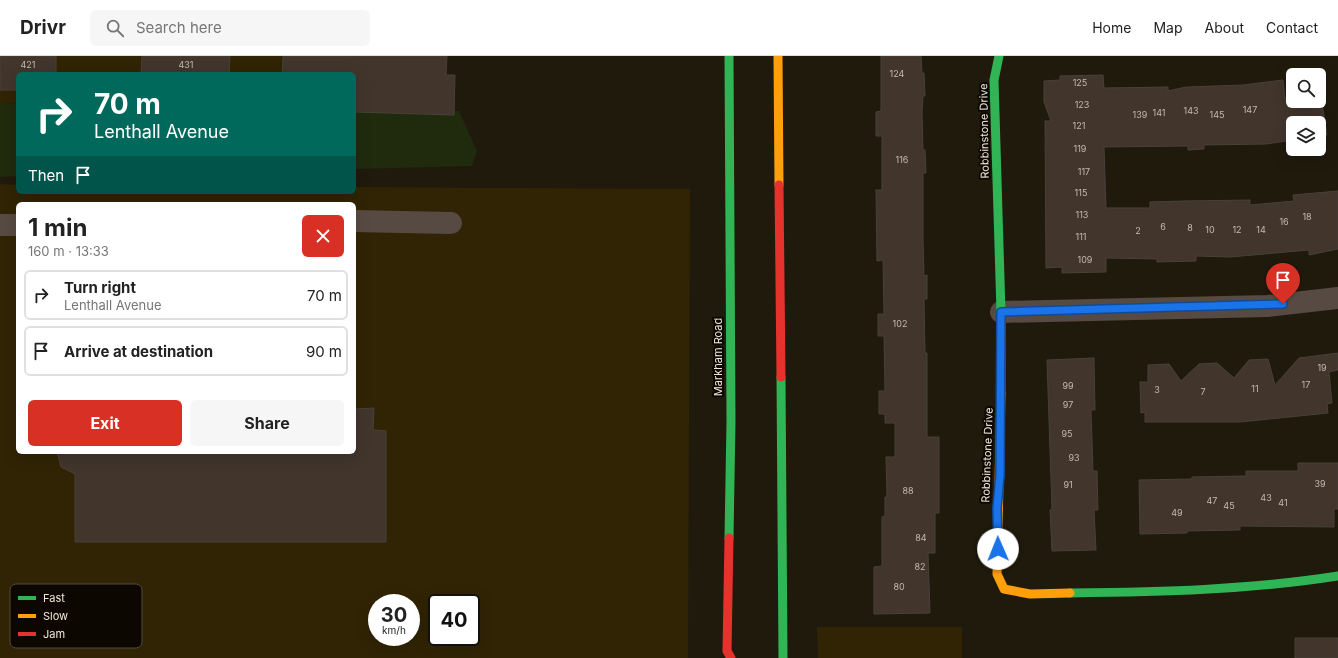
<!DOCTYPE html>
<meta charset="utf-8">
<style>
:root{--surface:#fff;--page:#f6f6f6;--text:#222;--muted:#767676;--line:#e0e0e0;--accent:#d93025}
body{margin:0;font-family:Inter,sans-serif;background:var(--page);color:var(--text);height:100vh;display:flex;flex-direction:column;font-size:15px;white-space:nowrap}
*{box-sizing:border-box;margin:0}
p{font-size:13px;color:var(--muted)}
.icon{flex:none;width:22px;height:22px;fill:none;stroke:currentColor;stroke-width:2;stroke-linecap:round;stroke-linejoin:round}
.map{position:relative;flex:1;overflow:hidden}
.details{position:absolute;left:16px;top:146px;width:340px;height:252px;display:flex;flex-direction:column;background:var(--surface);border-radius:6px;box-shadow:0 4px 16px #0002}
.details>*{flex:none}
.guide{position:absolute;left:16px;top:16px;width:340px;height:122px;border-radius:6px;box-shadow:0 4px 16px #0002;background:#00695c;color:#fff;overflow:hidden}
.tools{position:absolute;left:1286px;top:12px;display:grid;gap:8px}
.tools a{display:grid;place-items:center;width:40px;height:40px;border-radius:6px;background:var(--surface);box-shadow:0 4px 16px #0002;font-size:20px}
.speed{position:absolute;left:368px;top:538px;display:flex;gap:8px;font-size:20px;font-weight:700;text-align:center}
.speed>*{display:grid;place-content:center;width:52px;height:52px;border-radius:50%;background:var(--surface);box-shadow:0 4px 16px #0002;line-height:1}
.speed small{font-size:10px;font-weight:400}
.speed .limit{border:2px solid #111;border-radius:6px;background:#fff;color:#111}
.pin{position:absolute;display:grid;place-items:center;width:34px;height:34px;color:#fff;margin:-41px -17px;border-radius:50% 50% 50% 0;rotate:-45deg;box-shadow:0 0 4px #0007}
.pin .icon{rotate:45deg}
.me{position:absolute;width:44px;margin:-22px;rotate:359deg;stroke-linejoin:round;filter:drop-shadow(0 0 3px #0008)}
.turn{display:flex;align-items:center;gap:14px;height:84px;padding:0 12px;font-size:18px}
.turn .icon{width:52px;height:52px;stroke-width:2.5}
.turn b{display:block;font-size:28px;line-height:34px}
.then{display:flex;align-items:center;height:38px;padding:0 12px;background:#0003;gap:8px;font-size:15px}
.round{display:grid;place-items:center;flex:none;width:42px;height:42px;border-radius:6px;background:var(--page)}
.headline{display:flex;align-items:center;justify-content:space-between;height:68px;padding:0 12px}
h1{font-size:24px;font-weight:700;line-height:30px}
.action{display:flex;gap:8px;margin-top:auto;padding:8px 12px}
.action a{flex:1;height:46px;border-radius:6px;background:var(--accent);color:#fff;font-size:16px;font-weight:700;line-height:46px;text-align:center}
.action a+a{background:var(--page);color:var(--text)}
ul{padding:0;list-style:none}
li{display:flex;align-items:center;gap:12px;height:50px;margin:0 8px 6px;padding:0 4px;border:2px solid var(--line);border-radius:6px}
li div{flex:1}
li b{display:block;font-size:15px}
li em{font-style:normal}
header{display:flex;align-items:center;gap:24px;box-sizing:border-box;height:56px;padding:0 20px;background:var(--surface);border-bottom:1px solid var(--line)}
header strong{font-size:19px}
nav{display:flex;gap:22px;margin-inline-start:auto;font-size:14px}
.search{width:280px;height:36px;background:var(--page);display:flex;align-items:center;gap:10px;box-sizing:border-box;padding:0 14px;border-radius:6px;color:var(--muted);font-size:15px}
.map>svg:first-child{display:block}
</style>
<header>
<strong>Drivr</strong>
<div class="search"><svg class="icon" aria-label="search" viewBox="0 0 24 24"><circle cx="10" cy="10" r="6"/><path d="M15 15l6 6"/></svg>Search here</div>
<nav><a>Home</a><a>Map</a><a>About</a><a>Contact</a></nav>
</header>
<div class="map">
<svg width="1338" height="602" viewBox="0 0 1338 602">
<rect width="100%" height="100%" fill="#1f1a0c"/>
<path fill="#302404" fill-rule="evenodd" d="M0 0H282L281 18H18V48L0 47Z
M0 128 18 129V136H354V131L690 133 688 602H0ZM18 148H354V396H18ZM377 547H411V581H377ZM437 547H471V581H437Z
M817 571H962V602H818Z"/>
<path fill="#202b0e" d="M0 47 18 48V120L0 121Z
M354 53 459 55 477 95 472 110 354 113Z"/>
<path fill="#41352c" stroke="#494139" d="M0 0H56V18H18V34H0Z
M142 0H230L229 18H141Z
M283 0H447L446 19H455L454 59 354 56V18H282Z
M881 0H921L922 17H924L925 40H923L922 56 923 94H925L926 117H923V182L924 220 927 219V243H924L925 297H927V381H939V457H935V497H928L930 557 874 558V511L882 510V461L885 460V441H887L886 401H895V367H885V358H879V335H885L884 280H878V258H884L883 204 877 205 876 134H882V80H876V56L881 55Z
M1103 19 1104 32 1168 31V35L1186 31 1243 29 1283 24 1285 43 1319 45V41H1321L1327 79 1319 80V67H1293V84L1266 88 1204 89V93L1188 94V90L1104 91 1106 152H1150V146L1182 145 1250 144V149L1294 145 1293 139 1338 135V193L1309 199V194L1230 201 1196 200V205L1157 206V203L1106 202V216L1062 217V211L1046 212 1045 65H1051L1044 46V25L1060 24V20Z
M1338 297V314L1329 316 1332 347 1327 348 1328 357 1240 366H1145V356L1141 357 1140 326H1148V309L1169 308 1181 325 1199 308 1217 307 1234 322 1249 304 1268 303 1275 329 1299 302Z
M1094 302 1095 354H1091L1093 415H1097L1098 454H1094L1096 494 1052 495 1050 454H1052L1047 304Z
M374 352 373 374 386 375V486H75V418L61 411 57 396H354V353Z
M1298 407H1338V453H1334V471L1240 470V474L1187 475V477L1140 478 1139 424 1192 423V421L1246 420V415H1298Z
M1295 582H1338V602H1295Z"/>
<g fill="none" stroke-linecap="round" stroke-linejoin="round">
<path stroke="#574a42" stroke-width="22" d="M354 165 451 167
M0 169H18
M1001 256 1268 250 1338 242"/>
<path stroke="#30b455" stroke-width="9" d="M999 0 994 24 1001 256V337
M781 321 783 602
M729 482 731 365 729 0
M1070 537C1160 536 1249 534 1338 520"/>
<path stroke="#ff9f0a" stroke-width="9" d="M778 0 779 129
M1001 337 997 518 1004 533 1030 538 1070 537"/>
<path stroke="#e5322d" stroke-width="9" d="M779 129 781 321
M729 482 727 595 731 602"/>
</g>
<g fill="none" stroke-linecap="round" stroke-linejoin="round">
<g stroke="#114b97" stroke-width="10">
<path id="route" d="M998 493 997 452 1000 419 1001 256 1283 248"/>
</g>
<use href="#route" stroke="#1a73e8" stroke-width="7"/>
</g>
<g text-anchor="middle" stroke-width="4" stroke-linejoin="round" paint-order="stroke">
<g font-size="9" fill="#c4bbae">
<text x="28" y="12">421</text>
<text x="186" y="12">431</text>
<text x="897" y="21">124</text>
<text x="1080" y="30">125</text>
<text x="1082" y="52">123</text>
<text x="1250" y="57">147</text>
<text x="1191" y="58">143</text>
<text x="1159" y="60">141</text>
<text x="1140" y="62">139</text>
<text x="1217" y="62">145</text>
<text x="1079" y="73">121</text>
<text x="1080" y="96">119</text>
<text x="902" y="107">116</text>
<text x="1084" y="119">117</text>
<text x="1081" y="140">115</text>
<text x="1082" y="162">113</text>
<text x="1307" y="164">18</text>
<text x="1284" y="169">16</text>
<text x="1163" y="174">6</text>
<text x="1190" y="175">8</text>
<text x="1210" y="177">10</text>
<text x="1237" y="177">12</text>
<text x="1261" y="177">14</text>
<text x="1138" y="178">2</text>
<text x="1081" y="184">111</text>
<text x="1085" y="207">109</text>
<text x="900" y="271">102</text>
<text x="1322" y="315">19</text>
<text x="1306" y="332">17</text>
<text x="1068" y="333">99</text>
<text x="1255" y="336">11</text>
<text x="1157" y="337">3</text>
<text x="1203" y="339">7</text>
<text x="1068" y="352">97</text>
<text x="1067" y="381">95</text>
<text x="1074" y="405">93</text>
<text x="1320" y="431">39</text>
<text x="1068" y="432">91</text>
<text x="908" y="438">88</text>
<text x="1266" y="445">43</text>
<text x="1212" y="448">47</text>
<text x="1283" y="450">41</text>
<text x="1229" y="453">45</text>
<text x="1177" y="460">49</text>
<text x="921" y="485">84</text>
<text x="920" y="514">82</text>
<text x="899" y="534">80</text>
</g>
<g font-size="11" fill="#efe8d9" stroke="#0c0801">
<text transform="translate(984 75) rotate(-91)" y="4">Robbinstone Drive</text>
<text transform="translate(718 301) rotate(-90)" y="4">Markham Road</text>
<text transform="translate(987 399) rotate(-88)" y="4">Robbinstone Drive</text>
</g>
</g>
<rect x="10" y="528" width="132" height="64" rx="6" fill="#0c0801" stroke="#504b42" stroke-width="1"/>
<rect x="18" y="540" width="18" height="4" fill="#30b455"/>
<rect x="18" y="558" width="18" height="4" fill="#ff9f0a"/>
<rect x="18" y="576" width="18" height="4" fill="#e5322d"/>
<g font-size="11" fill="#efe8d9">
<text x="43" y="546">Fast</text>
<text x="43" y="564">Slow</text>
<text x="43" y="582">Jam</text>
</g>
</svg>
<div class="tools">
<a><svg class="icon" aria-label="search" viewBox="0 0 24 24"><circle cx="10" cy="10" r="6"/><path d="M15 15l6 6"/></svg></a>
<a><svg class="icon" aria-label="layers" viewBox="0 0 24 24"><path d="M12 4l9 5-9 5-9-5zM3 14l9 5 9-5"/></svg></a>
</div>
<div class="speed"><div>30<small>km/h</small></div><div class="limit">40</div></div>
<div class="pin" style="left:1283px;top:248px;background:#d93025"><svg class="icon" aria-label="arrive" viewBox="0 0 24 24"><path d="M6 21V4h12l-3 4 3 4H6"/></svg></div>
<svg class="me" style="left:998px;top:493px" viewBox="-20 -20 40 40"><circle r="19" fill="#fff"/><path d="M0-13L10 11 0 6-10 11z" fill="#1a73e8"/></svg>
<div class="guide">
<div class="turn"><svg class="icon" aria-label="right" viewBox="0 0 24 24"><path d="M7 20v-9h11M14 6l5 5-5 5"/></svg><div><b>70 m</b>Lenthall Avenue</div></div>
<div class="then">Then<svg class="icon" aria-label="arrive" viewBox="0 0 24 24"><path d="M6 21V4h12l-3 4 3 4H6"/></svg></div>
</div>
<section class="details">
<div class="headline"><div><h1>1 min</h1><p>160 m · 13:33</p></div><a class="round" style="background:#d93025;color:#fff"><svg class="icon" aria-label="close" viewBox="0 0 24 24"><path d="M6 6l12 12M18 6L6 18"/></svg></a></div>
<ul>
<li><svg class="icon" aria-label="right" viewBox="0 0 24 24"><path d="M7 20v-9h11M14 6l5 5-5 5"/></svg><div><b>Turn right</b><p>Lenthall Avenue</p></div><em>70 m</em></li>
<li><svg class="icon" aria-label="arrive" viewBox="0 0 24 24"><path d="M6 21V4h12l-3 4 3 4H6"/></svg><div><b>Arrive at destination</b></div><em>90 m</em></li>
</ul>
<div class="action"><a>Exit</a><a>Share</a></div>
</section>
</div>
